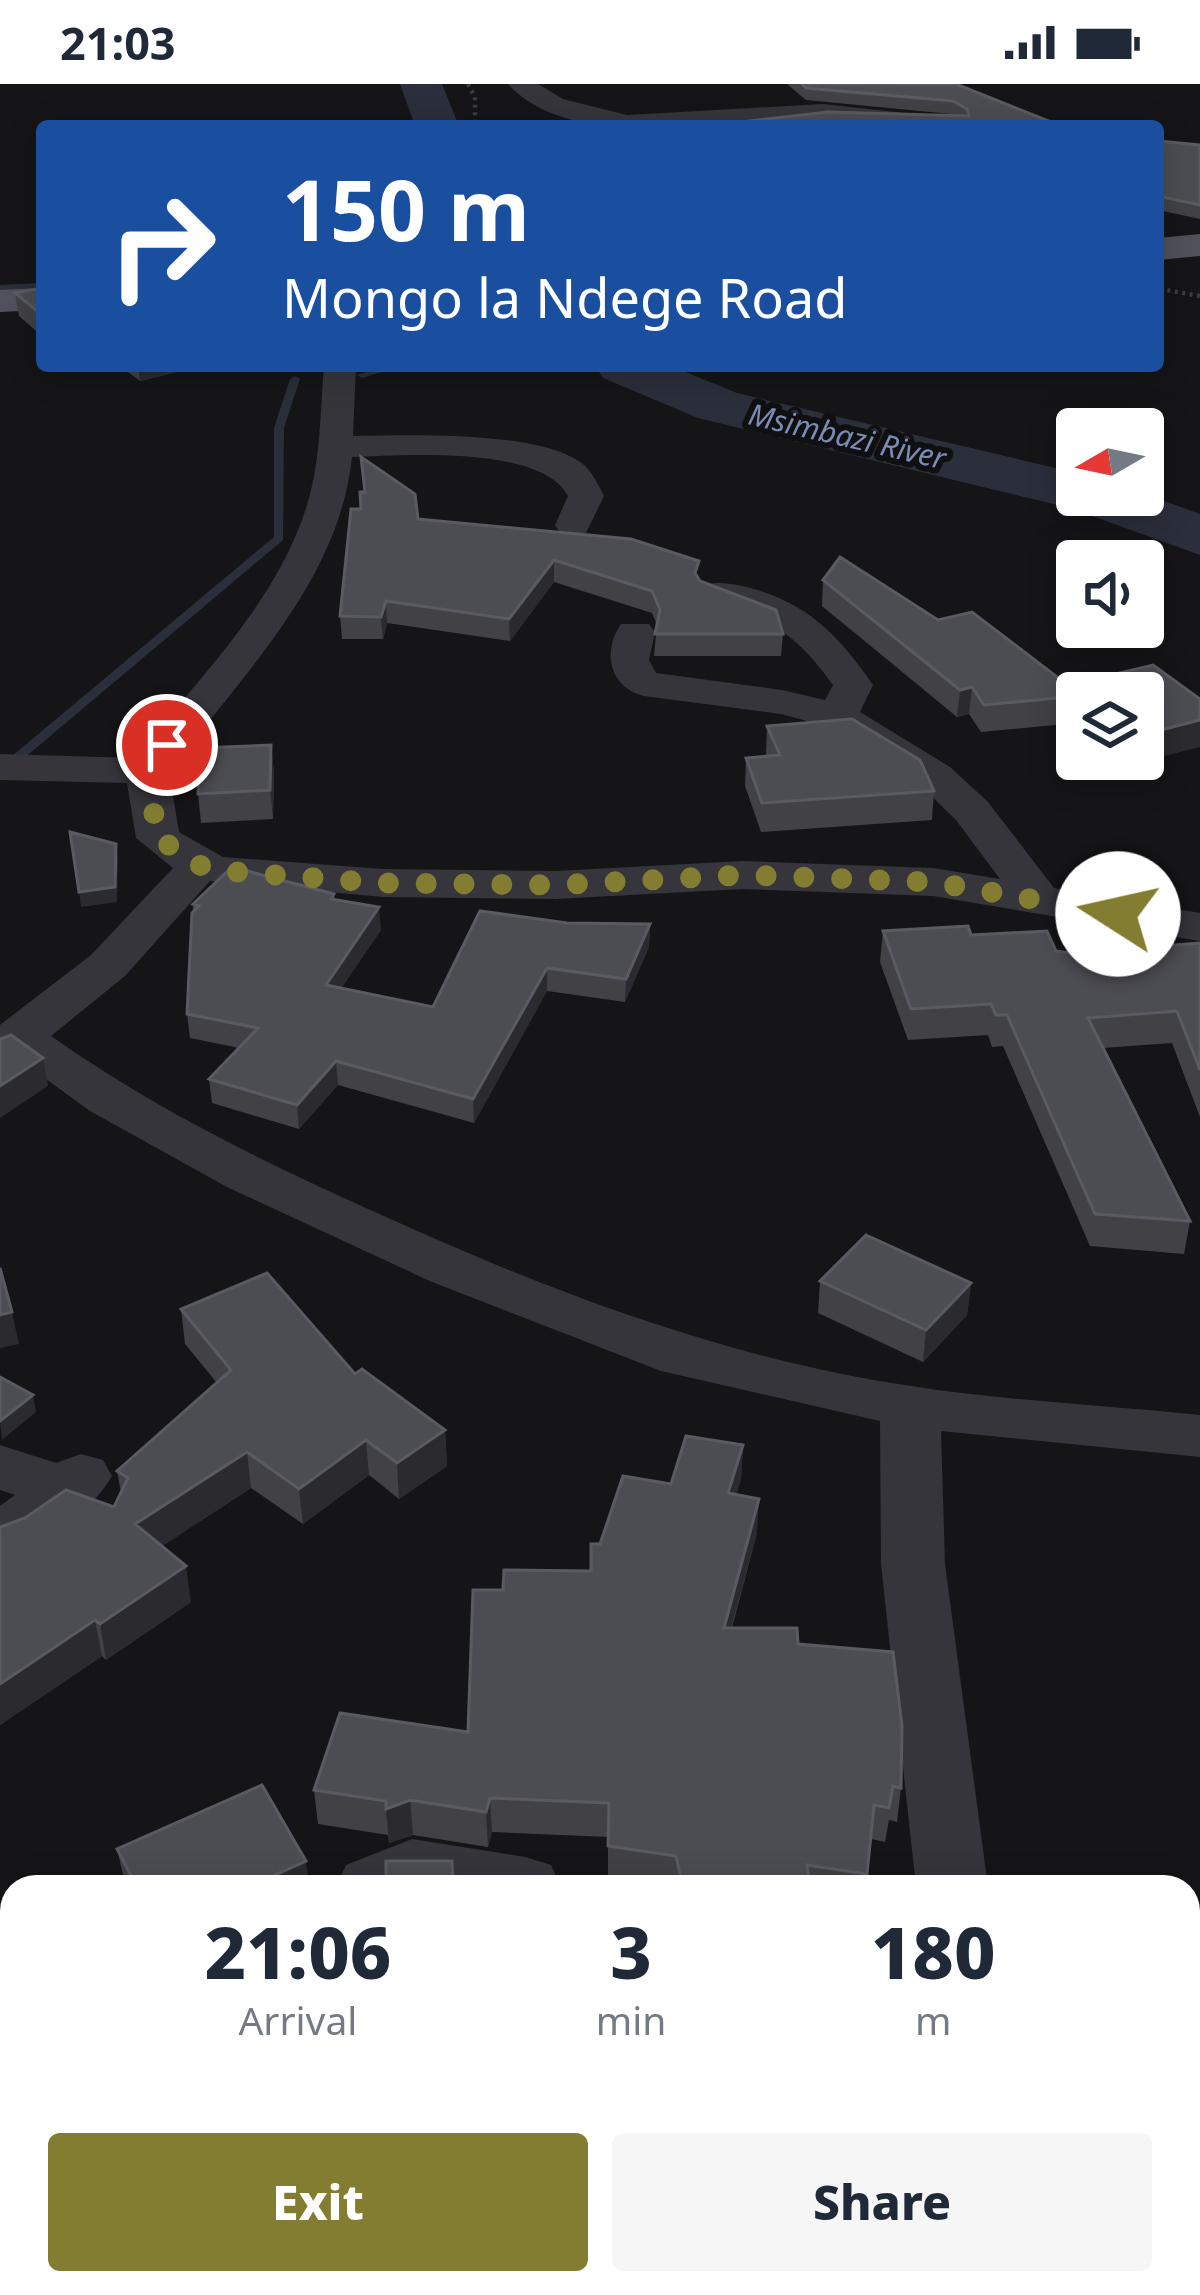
<!DOCTYPE html>
<style>
:root{--surface:#fff;--page:#f6f6f7;--text:#1f2937;--muted:#747a83;--accent:#827d30}
body{margin:0;font-family:"Noto Sans",sans-serif;background:var(--page);color:var(--text);height:100vh;display:flex;flex-direction:column;font-size:45px;white-space:nowrap}
*{box-sizing:border-box;margin:0}
p{font-size:39px;color:var(--muted)}
.icon{flex:none;width:66px;height:66px;fill:none;stroke:currentColor;stroke-width:2;stroke-linecap:round;stroke-linejoin:round}
.map{position:relative;flex:1;overflow:hidden}
.details{position:absolute;left:0px;top:1791px;width:1200px;height:420px;display:flex;flex-direction:column;background:var(--surface);border-radius:36px 36px 0 0;box-shadow:0 6px 30px #0003}
.details>*{flex:none}
.top-card{position:absolute;left:36px;top:36px;width:1128px;height:252px;border-radius:12px;box-shadow:0 6px 30px #0003;background:#1a4fa0;color:#fff;overflow:hidden}
.needle{width:78px;rotate:261deg}
.tools{position:absolute;left:1056px;top:324px;display:grid;gap:24px}
.tools a{display:grid;place-items:center;width:108px;height:108px;border-radius:12px;background:var(--surface);box-shadow:0 6px 30px #0003;font-size:60px}
.pin{position:absolute;display:grid;place-items:center;width:102px;height:102px;color:#fff;margin:-51px;border:6px solid #fff;border-radius:50%;box-shadow:0 3px 12px #0007}
.me{position:absolute;width:132px;margin:-66px;rotate:280deg;stroke-linejoin:round;filter:drop-shadow(0 0 9px #0008)}
.turn{display:flex;align-items:center;gap:42px;height:252px;padding:0 48px;font-size:54px}
.turn .icon{width:156px;height:156px;stroke-width:2.5}
.turn b{display:block;font-size:84px;line-height:102px}
.eta{display:flex;justify-content:space-evenly;align-items:center;height:204px;text-align:center}
.eta b{font-size:72px;font-weight:800;line-height:84px}
.primary-button{display:flex;gap:24px;margin-top:auto;padding:24px 48px}
.primary-button a{flex:1;height:138px;border-radius:12px;background:var(--accent);color:#fff;font-size:48px;font-weight:800;line-height:138px;text-align:center}
.primary-button a+a{background:var(--page);color:var(--text)}
.status{display:flex;justify-content:space-between;align-items:center;height:84px;padding:0 60px;background:var(--surface);direction:ltr}
.status svg{height:33px;fill:currentColor}
.map>svg:first-child{display:block}
</style>
<div class="status"><b>21:03</b><svg viewBox="0 0 49 12"><path d="M0 12V9h3v3zM5 12V6h3v6zM10 12V3h3v9zM15 12V0h3v12zM26 1h20v11H26zM47 4h2v5h-2z"/></svg></div>
<div class="map">
<svg width="1200" height="2211" viewBox="0 0 1200 2211">
<rect width="100%" height="100%" fill="#151416"/>
<g fill="none" stroke-linecap="round" stroke-linejoin="round">
<path fill="#2a2f3b" fill-rule="evenodd" d="M42 199V205L0 207V201Z
M387 282H402L362 294 357 291Z
M295 292 300 295 284 344 283 456 4 691 0 692V682L274 453V344L290 295Z"/>
<path fill="#2a2f3b" fill-rule="evenodd" d="M400 0H442L459 42H415Z
M595 282H671L737 309 1077 389V411L1143 409 1200 430V471L1070 424 698 334 603 294Z"/>
<path stroke="#3b3c43" stroke-width="4.5" stroke-dasharray="3 4.5" stroke-linecap="butt" d="M468 0 475 13V42
M1160 205 1200 212"/>
<path fill="#36353c" fill-rule="evenodd" d="M508 0H538L563 15 627 31 823 20 951 34 964 42C918 42 873 36 827 36 740 36 572 72 508 0Z
M324 282H356L353 352C407 351 542 346 584 381 592 388 599 402 604 412L586 449H560L555 441 568 412C542 361 403 371 352 373 339 498 241 592 169 688L179 748 223 773 383 785 556 787 743 777 933 784 1000 795 956 736 920 701 822 641 781 630 644 612C609 603 602 568 621 540H649L655 548 649 576 656 589 782 606 825 616 833 601C793 546 768 533 703 517L698 509 703 501C720 497 734 500 750 504 808 519 840 553 873 601L860 628 950 683 988 718 1054 804 1200 829V857L933 812 743 805 556 815 383 813 210 797 125 892 51 952C156 1026 269 1081 386 1133 554 1209 728 1275 911 1302 1006 1317 1104 1321 1200 1331V1373L941 1347 945 1480 988 1803H916L881 1480 880 1337 661 1287 432 1198 227 1103 90 1027 17 974 0 978V941L91 871 173 784 136 754 127 699 0 696V670L135 674C197 595 277 519 307 421 321 376 320 328 324 282Z
M0 1361 56 1379 81 1370 103 1376 112 1392C92 1427 38 1468 0 1479V1422L15 1411 0 1406Z
M412 1755 525 1773 551 1781 561 1803H336L346 1781Z
M368 2199H450L455 2211H371Z
M1026 2199H1108L1113 2211H1029Z"/>
<path fill="#51515b" fill-rule="evenodd" d="M1200 150V172L1158 176V154Z
M42 204V226L0 228V206Z"/>
</g>
<path fill="#414146" d="M787 0H956L1061 42H740V38L955 32 951 30 806 16Z
M1158 54 1159 57 1200 61V135L1158 126Z
M42 204V252L19 232 15 209Z
M120 282H200L140 297Z
M361 373 418 435 699 496 783 550 781 572H654L657 541 652 529 554 498 510 557 387 539 383 555H342L340 532 364 408Z
M823 496 938 536 1077 609V639L981 648 969 630 957 633 822 522Z
M1090 596 1200 615 1153 675 1143 668V609H1088Z
M767 642 934 707 932 736 761 748 745 702 746 674 766 672Z
M271 661 274 689 273 735 201 739 198 710Z
M334 810 335 815 381 846 341 904 433 923 567 839 650 840 649 863 625 918 547 907 474 1039 338 1001 299 1045 212 1019 209 995 239 964 190 954 187 930 193 820Z
M883 847 971 851 1071 869 1200 859V1033L1172 959 1103 964 1190 1137 1184 1170 1090 1162 1003 962 992 963 988 951 908 956 880 878Z
M820 1197 971 1199 967 1231 923 1278 818 1229Z
M181 1225 355 1290 445 1346 447 1382 399 1415 369 1391 303 1440 251 1404 162 1462 191 1518 106 1576 102 1572 0 1641 121 1409 117 1387 217 1299 185 1260Z
M743 1361 741 1395 736 1411 757 1449 732 1544 798 1560 901 1704 897 1738 889 1736 885 1758 871 1755 866 1803H656L608 1796V1753L492 1748 488 1763 413 1751 389 1759 388 1751 318 1740 314 1706 468 1648 503 1506 591 1487 600 1460 671 1400Z
M117 1765 309 1803H126Z
M248 2199H368L370 2211H253Z
M807 2199H1022L1025 2211H809Z"/>
<path fill="#2b2a2e" d="M138 282H200L140 297Z
M554 476V498L510 557 509 535Z
M386 517 387 539 383 555 381 533Z
M972 603 969 630 957 633 960 606Z
M1200 636V663L1153 675 1157 647Z
M271 661 274 689 273 735 270 706Z
M116 760 118 775 117 818 81 823 79 808Z
M379 823 381 846 328 924 326 901Z
M650 840 649 863 625 918 626 895Z
M547 884V907L474 1039 473 1015Z
M43 974 48 1002 0 1034V1002Z
M336 977 338 1001 299 1045 297 1021Z
M971 1199 967 1231 923 1278 926 1246Z
M12 1228 19 1260 0 1264V1231Z
M33 1311 36 1328 2 1356 0 1337Z
M445 1346 447 1382 399 1415 397 1379Z
M366 1356 369 1391 303 1440 299 1405Z
M743 1361 741 1395 727 1443 728 1409Z
M247 1368 251 1404 141 1476 135 1440Z
M759 1415 757 1449 722 1578 724 1544Z
M186 1482 191 1518 106 1576 100 1540Z
M95 1536 102 1572 0 1641V1600Z
M490 1714 492 1748 488 1763 486 1728Z
M410 1716 413 1751 389 1759 386 1725Z
M306 1777 309 1803H248Z
M2 2152 12 2189V2199L0 2210Z
M343 2199H368L370 2211H321Z"/>
<path fill="#4c4c53" stroke="#5a5a62" stroke-width="3" d="M802 0H956L1061 42H746L740 38 828 28 969 32 967 25 953 17 806 4Z
M1158 54 1159 57 1200 61V121L1158 112Z
M42 204V231L15 209Z
M361 373 415 410 418 435 631 455 699 477 695 489 700 497 776 526 783 550H655L660 526 652 507 554 476 509 535 386 517 381 533 340 532 351 425H361L360 408H365Z
M840 473 938 536 972 528 1078 609 1077 612 984 621 972 603 960 606 823 496Z
M1153 581 1200 615V636L1157 647 1143 637V609H1106L1090 596Z
M852 635 920 676 934 707 762 719 746 674 780 671 767 642Z
M271 661 270 706 198 710 200 664Z
M70 748 116 760 115 803 79 808Z
M232 783 334 810 331 815 379 823 326 901 433 923 480 827 567 839 650 840 626 895 547 884 473 1015 336 977 297 1021 209 995 258 944 187 930 192 829 199 822 193 820Z
M968 842 971 851 1047 847 1056 867 1071 869 1200 859V986L1177 927 1088 934 1190 1137 1095 1130 1007 931H996L991 920 911 925 883 847Z
M11 951 43 974 0 1002V955Z
M866 1151 971 1199 926 1246 820 1197Z
M0 1184 12 1228 0 1231Z
M267 1189 355 1290 362 1285 445 1346 397 1379 366 1356 299 1405 247 1368 135 1440 186 1482 100 1540 95 1536 0 1600V1443L25 1434 66 1406 114 1423 128 1394 117 1387 231 1286 181 1225Z
M0 1293 33 1311 0 1337Z
M686 1352 743 1361 728 1409 759 1415 724 1544H797L798 1560 893 1568 902 1642 901 1704 893 1702 889 1724 874 1721 867 1790 807 1781 810 1803H683L676 1772 608 1762 609 1719 490 1714 486 1728 410 1716 386 1725V1717L314 1706 340 1629 468 1648 473 1506H503L504 1486 591 1487V1460H600L623 1392 671 1400Z
M262 1701 306 1777 248 1803H137L117 1765Z
M386 1777H452L453 1803H386Z
M260 2199H343L321 2211H266Z
M589 2199H757L762 2211H557Z
M817 2199H1022L1025 2211H819Z
M1200 2200V2211H1194L1191 2202Z"/>
<g fill="none" stroke-linecap="round" stroke-linejoin="round">
<path stroke="#827d30" stroke-width="21" stroke-dasharray="0 37.8" d="M167 661 147 688 158 754 199 781 223 787 382 799 556 801 743 791 933 798 1118 830"/>
</g>
<g text-anchor="middle" stroke-width="12" stroke-linejoin="round" paint-order="stroke">
<g font-size="30" font-style="italic" fill="#7b8cb4" stroke="#100f11">
<text transform="translate(847 353) rotate(13)" y="10">Msimbazi River</text>
</g>
</g>
</svg>
<div class="tools">
<a><svg class="needle" viewBox="-14 -14 28 28"><path d="M0-13l5 13h-10z" fill="#e53935"/><path d="M0 13l5-13h-10z" fill="#747a83"/></svg></a>
<a><svg class="icon" aria-label="sound" viewBox="0 0 24 24"><path d="M4 9h4l5-4v14l-5-4H4zM17 9q2 3 0 6"/></svg></a>
<a><svg class="icon" aria-label="layers" viewBox="0 0 24 24"><path d="M12 4l9 5-9 5-9-5zM3 14l9 5 9-5"/></svg></a>
</div>
<div class="pin" style="left:167px;top:661px;background:#d93025"><svg class="icon" aria-label="arrive" viewBox="0 0 24 24"><path d="M6 21V4h12l-3 4 3 4H6"/></svg></div>
<svg class="me" style="left:1118px;top:830px" viewBox="-20 -20 40 40"><circle r="19" fill="#fff"/><path d="M0-13L10 11 0 6-10 11z" fill="#827d30"/></svg>
<div class="top-card">
<div class="turn"><svg class="icon" aria-label="right" viewBox="0 0 24 24"><path d="M7 20v-9h11M14 6l5 5-5 5"/></svg><div><b>150 m</b>Mongo la Ndege Road</div></div>
</div>
<section class="details">
<div class="eta">
<div><b>21:06</b><p>Arrival</p></div>
<div><b>3</b><p>min</p></div>
<div><b>180</b><p>m</p></div>
</div>
<div class="primary-button"><a>Exit</a><a>Share</a></div>
</section>
</div>
